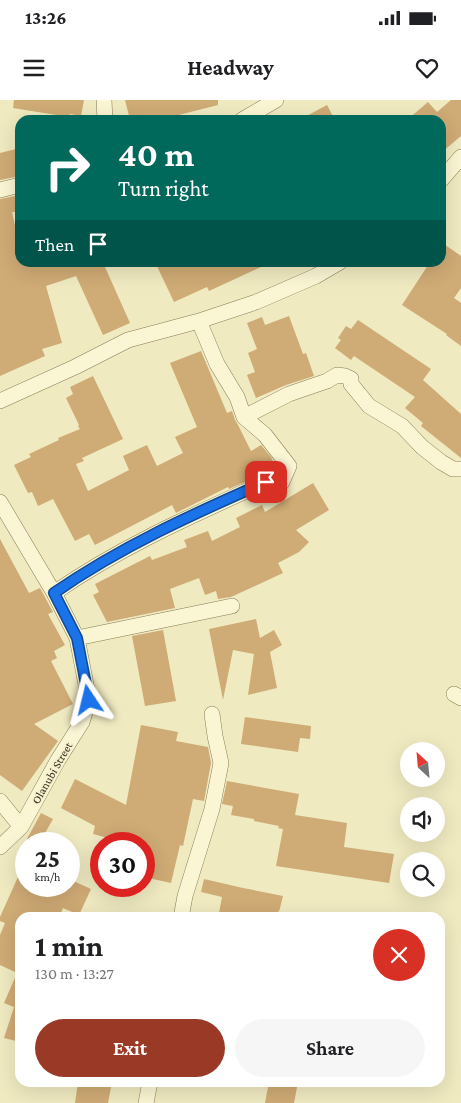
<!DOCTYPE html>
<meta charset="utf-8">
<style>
:root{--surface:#fff;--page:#f6f6f6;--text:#202124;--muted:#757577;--accent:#9a3a26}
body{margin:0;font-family:"Crimson Pro",serif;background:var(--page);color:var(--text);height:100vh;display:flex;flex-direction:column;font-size:19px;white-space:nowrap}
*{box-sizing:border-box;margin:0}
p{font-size:16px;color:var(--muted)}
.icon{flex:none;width:28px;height:28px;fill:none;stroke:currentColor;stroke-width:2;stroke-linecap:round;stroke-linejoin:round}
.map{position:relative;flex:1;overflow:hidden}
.sheet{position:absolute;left:15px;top:812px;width:430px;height:175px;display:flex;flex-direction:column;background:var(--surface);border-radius:15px;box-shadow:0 5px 20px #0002}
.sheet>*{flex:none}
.guide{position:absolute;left:15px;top:15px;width:431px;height:152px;border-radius:15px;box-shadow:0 5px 20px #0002;background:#00695c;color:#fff;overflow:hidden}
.needle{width:32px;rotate:334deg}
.fabs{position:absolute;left:400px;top:642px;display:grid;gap:10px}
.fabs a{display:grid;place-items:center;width:45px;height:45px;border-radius:50%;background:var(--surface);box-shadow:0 5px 20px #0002;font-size:25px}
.speed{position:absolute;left:15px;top:732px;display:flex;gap:10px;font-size:25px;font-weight:700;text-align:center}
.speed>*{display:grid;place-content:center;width:65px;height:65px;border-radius:50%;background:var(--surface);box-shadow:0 5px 20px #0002;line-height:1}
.speed small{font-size:12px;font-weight:400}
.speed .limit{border:8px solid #d22;background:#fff;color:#111}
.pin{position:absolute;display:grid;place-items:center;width:42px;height:42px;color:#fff;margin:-21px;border-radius:10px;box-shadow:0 2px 8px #0006}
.me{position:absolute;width:55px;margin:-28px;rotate:350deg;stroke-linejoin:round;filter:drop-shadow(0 0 4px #0008)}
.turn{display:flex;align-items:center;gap:18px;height:105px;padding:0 20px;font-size:22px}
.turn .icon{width:65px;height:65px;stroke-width:2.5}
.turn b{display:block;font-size:35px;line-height:42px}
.then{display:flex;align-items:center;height:48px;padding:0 20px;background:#0003;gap:10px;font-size:19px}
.round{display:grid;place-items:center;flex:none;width:52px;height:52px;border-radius:26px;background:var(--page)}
.head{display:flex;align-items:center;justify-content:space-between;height:85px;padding:0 20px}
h1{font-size:30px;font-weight:700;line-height:38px}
.button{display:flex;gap:10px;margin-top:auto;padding:10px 20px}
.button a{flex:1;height:58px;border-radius:30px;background:var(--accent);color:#fff;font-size:20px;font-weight:700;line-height:58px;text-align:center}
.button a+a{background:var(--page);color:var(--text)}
.status{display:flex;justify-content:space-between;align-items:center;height:35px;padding:0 25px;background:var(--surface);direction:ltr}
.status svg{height:14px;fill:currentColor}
header{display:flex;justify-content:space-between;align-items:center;height:65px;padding:0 20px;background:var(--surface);font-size:22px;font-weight:700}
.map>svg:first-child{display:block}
</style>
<div class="status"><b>13:26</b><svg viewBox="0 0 49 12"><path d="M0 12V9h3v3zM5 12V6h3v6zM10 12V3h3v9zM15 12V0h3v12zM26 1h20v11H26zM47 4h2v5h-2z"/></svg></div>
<header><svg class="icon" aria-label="menu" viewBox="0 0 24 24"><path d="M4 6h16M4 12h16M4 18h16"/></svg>Headway<svg class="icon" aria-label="heart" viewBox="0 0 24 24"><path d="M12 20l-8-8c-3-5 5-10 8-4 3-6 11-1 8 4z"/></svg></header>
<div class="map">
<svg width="461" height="1003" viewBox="0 0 461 1003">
<rect width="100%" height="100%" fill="#efeac0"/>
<path fill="#cfab75" d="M14 0H84L81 16 70 14 69 17 13 8Z
M125 0H218V5L159 20H130Z
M451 0H461V36L441 53V20H407L428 2 437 12Z
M327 5 335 20H299Z
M20 48V76L0 80V53Z
M20 95V112H12L20 148V162H109V165L105 167 130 223 103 235 76 176 46 186 62 243 42 249 45 256 0 276V99Z
M441 142 461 156V188L454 198 461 203V246L446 235 447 234 402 205 430 162H441Z
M155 162H272L209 191 207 187 174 202Z
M289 216 303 254 306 253 314 276 286 285 256 298 247 275 255 272 248 253 257 249 247 223 262 217 265 225Z
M358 220 431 269 423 280 461 314V358L421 326 423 323 405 308 415 297 354 256 351 260 335 248 341 240 338 238 346 226 351 229Z
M201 251 227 313 232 311 235 320 238 325 251 351 261 345 271 357 276 368 229 389 228 387 176 413 172 405 95 445 89 434 75 441 53 399 38 406 32 392 28 393 14 365 31 357 29 354 59 340 58 338 80 329 78 326 79 325 66 298 73 294 70 287 93 276 123 339 82 358 84 361 76 364 88 391 129 370 123 356 147 345 157 366 183 353 175 337 197 327 170 263Z
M313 383 329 410 296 430 309 442 299 452 278 463 283 473 231 497 218 499 216 491 205 495 199 478 170 489 175 508 107 522 93 495 99 492 95 484 150 456 152 460 187 447 184 440 208 431 212 441 240 427 236 418 262 405 265 412Z
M0 439 29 493 40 488 53 512 48 514 65 545 54 551 57 558 51 561 73 604 34 624 58 641 22 691 0 675Z
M256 519 260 538 274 530 282 545 270 552 277 588 248 595 254 554 233 550 223 600 209 529Z
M163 530 176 601 145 606 132 536Z
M245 617 311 626 310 639 300 638 298 652 241 644Z
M141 625 178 632 176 641 208 647 211 663 204 701 193 699 183 746 180 745 171 783 144 777V742L108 736V738L93 734 95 726 61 708 75 679 126 705Z
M227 681 299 694 295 715 347 723 344 747 394 754 389 783 276 766 283 729 278 728 279 726 254 721V719L231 715 233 706 222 704Z
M41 713 53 719 39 744H35L27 739Z
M26 759V786H69V779L91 789 79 815 63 808 59 818H20V942L4 938 14 907 4 903 17 873 0 865V835L5 823 0 821V817Z
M204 779 243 788 283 796 279 812 278 811 277 818H218L222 797 201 792Z
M78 982H112L108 1003H75Z
M269 982H298L294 1003H265Z"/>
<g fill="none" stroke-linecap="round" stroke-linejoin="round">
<g stroke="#897b57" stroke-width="16">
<path id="street" d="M104 0 105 20
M242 20 276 0
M441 80 461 57
M0 90 20 85
M0 301 75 267 128 240 199 221 256 202 316 176 340 162
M244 317 289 294 327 281 337 275 345 276 351 279V284L369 306 402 326 422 347 441 362 453 369H461
M0 402 54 493 77 538 89 600 82 622 58 660 21 727 0 747
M54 493C120 447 193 415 266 382H282L289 366 265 335 244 317 237 297 217 264 199 221
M77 538 232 506
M454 594 461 598
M0 701 21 727
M181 818 185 796 212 709 221 663 215 636 212 614
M146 1003 150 982"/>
</g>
<use href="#street" stroke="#faf5d3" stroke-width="15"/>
</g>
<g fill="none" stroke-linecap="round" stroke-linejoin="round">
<g stroke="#114b97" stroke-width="12">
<path id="route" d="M89 600 77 538 54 493C120 447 193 414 266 382"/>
</g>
<use href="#route" stroke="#1a73e8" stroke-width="9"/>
</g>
<g text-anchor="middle" stroke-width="4" stroke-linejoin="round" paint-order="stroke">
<g font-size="12" fill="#382f1c" stroke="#f6f2d0">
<text transform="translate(52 673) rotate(-60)" y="4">Olanubi Street</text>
</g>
</g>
</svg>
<div class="fabs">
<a><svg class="needle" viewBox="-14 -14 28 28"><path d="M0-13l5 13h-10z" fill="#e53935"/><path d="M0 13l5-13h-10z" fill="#757577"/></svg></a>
<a><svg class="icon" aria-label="sound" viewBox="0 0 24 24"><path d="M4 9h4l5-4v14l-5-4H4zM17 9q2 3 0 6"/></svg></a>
<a><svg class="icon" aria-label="search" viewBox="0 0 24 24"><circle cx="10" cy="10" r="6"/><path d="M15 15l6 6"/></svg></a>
</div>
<div class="speed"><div>25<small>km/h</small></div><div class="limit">30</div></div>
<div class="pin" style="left:266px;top:382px;background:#d93025"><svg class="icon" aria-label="arrive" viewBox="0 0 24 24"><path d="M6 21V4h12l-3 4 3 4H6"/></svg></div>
<svg class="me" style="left:89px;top:600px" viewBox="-20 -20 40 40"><path d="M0-17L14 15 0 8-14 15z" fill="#1a73e8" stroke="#fff" stroke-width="4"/></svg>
<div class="guide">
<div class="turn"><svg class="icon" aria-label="right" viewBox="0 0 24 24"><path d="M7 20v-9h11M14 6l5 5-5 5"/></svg><div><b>40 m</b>Turn right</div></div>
<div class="then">Then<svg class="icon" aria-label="arrive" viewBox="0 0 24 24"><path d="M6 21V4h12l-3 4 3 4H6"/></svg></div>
</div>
<section class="sheet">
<div class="head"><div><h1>1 min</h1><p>130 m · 13:27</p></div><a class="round" style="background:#d93025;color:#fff"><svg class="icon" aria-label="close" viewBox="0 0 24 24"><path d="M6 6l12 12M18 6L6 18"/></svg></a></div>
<div class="button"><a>Exit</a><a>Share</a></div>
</section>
</div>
